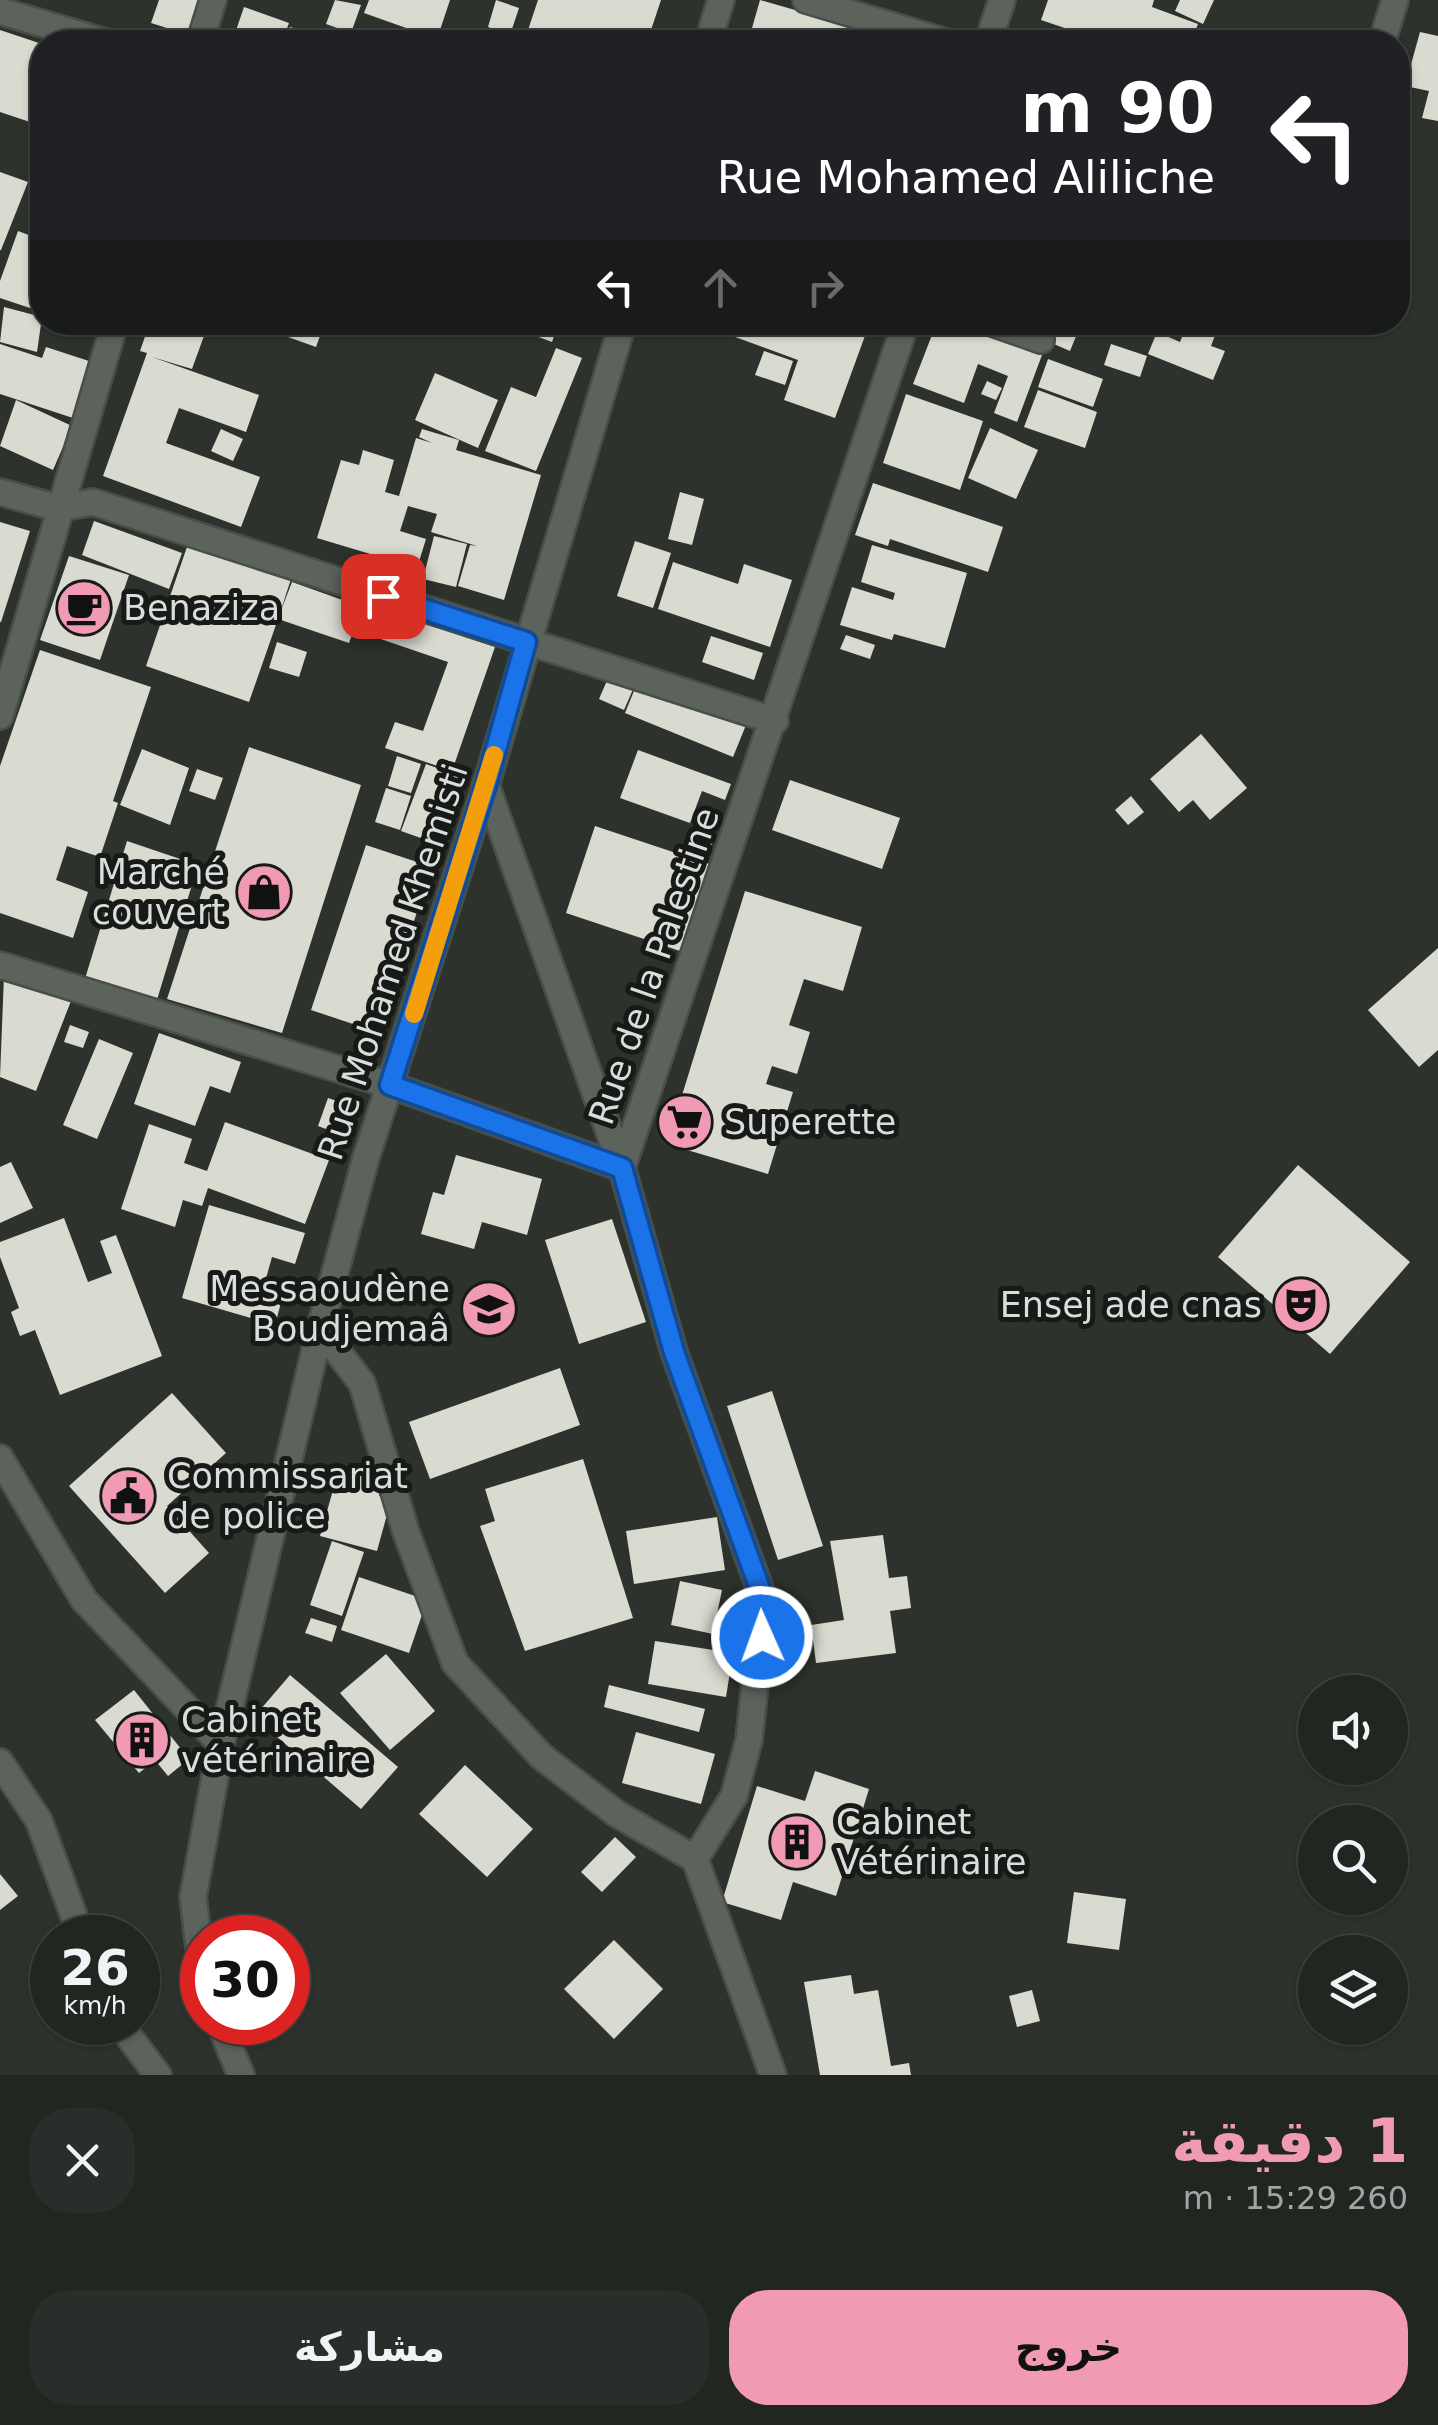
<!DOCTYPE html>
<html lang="ar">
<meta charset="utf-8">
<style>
:root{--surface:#222621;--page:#2a2e2a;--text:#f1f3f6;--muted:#a2a5a5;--line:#3f433f;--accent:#f19ab3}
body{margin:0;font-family:"DejaVu Sans",Cairo,sans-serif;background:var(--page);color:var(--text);direction:rtl;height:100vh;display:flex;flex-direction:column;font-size:38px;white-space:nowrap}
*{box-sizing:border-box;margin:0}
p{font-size:32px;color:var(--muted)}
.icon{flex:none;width:55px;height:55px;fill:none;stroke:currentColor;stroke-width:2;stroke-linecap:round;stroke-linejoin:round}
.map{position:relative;height:2075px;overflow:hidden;direction:ltr}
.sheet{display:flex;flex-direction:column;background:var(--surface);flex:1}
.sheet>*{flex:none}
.top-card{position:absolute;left:30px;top:30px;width:1380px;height:305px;border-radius:40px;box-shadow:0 2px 8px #0004,0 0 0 2px var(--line);direction:rtl;background:#202124;color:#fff;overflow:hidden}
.fabs{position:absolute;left:1298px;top:1675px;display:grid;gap:20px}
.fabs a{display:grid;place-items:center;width:110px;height:110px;border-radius:50%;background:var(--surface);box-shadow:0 2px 8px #0004,0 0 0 2px var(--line);font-size:50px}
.speed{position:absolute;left:30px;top:1915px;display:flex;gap:20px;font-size:50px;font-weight:700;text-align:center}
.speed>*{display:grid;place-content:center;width:130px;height:130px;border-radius:50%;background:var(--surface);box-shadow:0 2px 8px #0004,0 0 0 2px var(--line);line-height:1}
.speed small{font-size:25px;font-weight:400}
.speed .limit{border:15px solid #d22;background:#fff;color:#111}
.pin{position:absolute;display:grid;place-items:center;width:85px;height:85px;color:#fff;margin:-42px;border-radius:20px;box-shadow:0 5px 15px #0006}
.me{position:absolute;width:110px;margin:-55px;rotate:358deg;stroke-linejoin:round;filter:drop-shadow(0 0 8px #0008)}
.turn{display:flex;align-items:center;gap:35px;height:210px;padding:0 30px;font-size:45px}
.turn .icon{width:130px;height:130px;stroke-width:2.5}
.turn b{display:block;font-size:70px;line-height:85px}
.lanes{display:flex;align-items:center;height:95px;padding:0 30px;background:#0003;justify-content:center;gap:50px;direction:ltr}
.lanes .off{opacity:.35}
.round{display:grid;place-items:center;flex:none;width:105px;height:105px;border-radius:40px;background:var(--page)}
.summary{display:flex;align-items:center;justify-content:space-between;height:170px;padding:0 30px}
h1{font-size:60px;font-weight:700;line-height:75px;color:var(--accent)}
.action{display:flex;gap:20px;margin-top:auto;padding:20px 30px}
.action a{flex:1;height:115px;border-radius:40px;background:var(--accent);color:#111;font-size:40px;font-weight:700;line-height:115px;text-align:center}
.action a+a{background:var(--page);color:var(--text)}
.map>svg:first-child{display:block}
</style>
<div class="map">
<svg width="1438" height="2075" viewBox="0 0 1438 2075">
<rect width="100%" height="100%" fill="#2d332c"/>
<path fill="#d9dbd0" d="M159 0H200L189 35 151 23Z
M335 0 361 5 351 33 326 24Z
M369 0H450L437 39 364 13Z
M496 0 519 8 510 35 488 27Z
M538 0H661L647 42H524Z
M760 0 903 41V42H748Z
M1048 0H1154L1152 7 1198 24 1191 42H1106L1041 20Z
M1180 0H1214L1203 24 1175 11Z
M244 7 289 23 282 42H232Z
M290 27 317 35 314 42H285Z
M0 30 42 44V126L0 112Z
M323 31 355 42H319Z
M443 32 472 42H440Z
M1420 32 1438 36V121L1422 118 1429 91 1405 86Z
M0 172 28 182 1 250H0Z
M18 231 42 240V312L0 298V281Z
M4 307 42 317 37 352 0 342Z
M150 322H209L192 369 152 357 259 395 246 432 179 408 166 443 260 477 241 527 103 476 147 353 140 351Z
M246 322H325L316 347Z
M499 322H559L552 342Z
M694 322H870L835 418 784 400 798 360Z
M937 322H955L1042 355 1017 422 994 413 1008 376 978 364 964 403 913 384Z
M1055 322 1079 329 1070 351 1047 341Z
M1188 322H1220L1211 346 1225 351 1213 380 1148 354 1157 332 1180 342Z
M0 344 42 358 46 347 95 363 76 419 0 394Z
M1111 344 1147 356 1140 377 1104 365Z
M556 348 582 358 536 471 485 451 511 387 536 397Z
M764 351 793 361 785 385 755 375Z
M1048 359 1103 379 1093 407 1038 387Z
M435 373 498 400 478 448 415 420Z
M987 381 1002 388 996 400 981 394Z
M1038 390 1097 412 1085 448 1024 427Z
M906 394 983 421 960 490 883 463Z
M16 400 72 426 53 470 0 446Z
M990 428 1038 450 1016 499 968 478Z
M221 429 243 439 233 461 211 451Z
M422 429 459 440 456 450 541 475 504 600 458 586 470 545 477 546 431 532 437 514 408 506 400 531 426 539 417 568 317 538 341 460 359 465 363 450 394 460 385 492 399 496 416 438 432 443 419 437Z
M873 483 1003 527 988 572 890 539 888 546 855 535Z
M680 492 704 499 692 545 668 539Z
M94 521 182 553 169 589 82 555Z
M0 522 30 531 1 622H0Z
M434 536 467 544 456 587 423 579Z
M635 541 671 553 653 608 617 596Z
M188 544 291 579 280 613 292 582 362 607 349 643 278 619 249 702 146 666Z
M872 545 967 573 945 648 894 634 892 640 840 625 852 587 893 600 895 593 861 582Z
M69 556 129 575 100 660 40 640Z
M673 562 738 584 744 564 792 580 770 647 658 609Z
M376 607 495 647 452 771 385 748 395 722 423 731 448 662 366 634Z
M846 635 875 645 870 659 840 649Z
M711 636 763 653 754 680 702 662Z
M277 642 307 652 299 677 269 668Z
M40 650 151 687 113 801 118 803 100 857 67 846 56 880 88 892 73 938 0 913V766Z
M609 676 634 687 624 710 599 699Z
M638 681 746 725 733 757 625 713Z
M1201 734 1247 788 1210 820 1193 800 1179 812 1150 779Z
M249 747 361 785 282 1033 167 999Z
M142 749 189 768 170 825 120 805Z
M638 750 731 784 725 800 702 791 690 823 620 798Z
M397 756 421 764 411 793 388 786Z
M426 764 459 776 435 843 401 831Z
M197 769 223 778 215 800 189 791Z
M790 780 900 818 882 869 772 830Z
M386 788 411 796 400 830 375 822Z
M1131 796 1144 812 1128 825 1115 810Z
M705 820 718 823 711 846 698 842Z
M595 826 712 865 683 952 566 913Z
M127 841 198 865 156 1003 84 982Z
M366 845 432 867 377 1032 311 1010Z
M745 891 862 927 843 991 804 979 789 1025 810 1032 797 1074 772 1066 766 1084 793 1092 768 1174 667 1144Z
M1438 948V1050L1419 1067 1368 1010Z
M4 975 71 1001 36 1091 0 1077Z
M70 1025 89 1032 83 1048 64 1042Z
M159 1033 241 1062 230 1093 210 1086 195 1126 134 1104Z
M99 1039 133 1053 97 1139 63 1125Z
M328 1098 355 1107 345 1136 318 1126Z
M225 1122 329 1160 305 1224 208 1188 202 1206 183 1200 175 1227 121 1209 149 1124 192 1139 184 1163 207 1171Z
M456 1155 542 1179 527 1235 482 1222 474 1249 421 1234 433 1192 444 1195Z
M11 1162 33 1208 0 1223V1167Z
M1298 1165 1410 1262 1330 1354 1218 1257Z
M209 1205 305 1233 295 1264 272 1257 263 1289 283 1295 275 1325 182 1298Z
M64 1218 88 1282 112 1273 100 1241 116 1235 162 1356 60 1395 35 1330 20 1336 11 1312 19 1308 0 1257V1242Z
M612 1219 646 1322 579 1344 545 1240Z
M560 1368 580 1425 430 1479 409 1422Z
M772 1391 823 1546 778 1560 727 1406Z
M172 1393 226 1453 167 1506 209 1553 165 1593 69 1486Z
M583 1459 633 1618 525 1651 480 1526 495 1521 485 1489Z
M339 1469 383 1481 379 1496 391 1500 377 1551 320 1536Z
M717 1517 725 1570 634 1584 626 1531Z
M883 1535 889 1578 907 1576 911 1608 890 1611 896 1653 816 1663 811 1625 844 1620 830 1541Z
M332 1541 364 1552 342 1616 310 1605Z
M359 1577 427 1600 409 1653 341 1630Z
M680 1581 722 1590 713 1634 671 1625Z
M311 1618 337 1626 332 1642 305 1633Z
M655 1641 733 1653 726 1697 648 1684Z
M386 1654 435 1711 390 1750 340 1693Z
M290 1675 398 1767 361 1809 254 1717Z
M609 1685 705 1709 699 1732 604 1707Z
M134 1690 189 1759 168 1776 155 1760 139 1773 95 1720Z
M636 1732 715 1754 701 1804 622 1783Z
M465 1765 533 1829 487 1877 419 1814Z
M815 1771 869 1789 836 1896 793 1882 781 1920 722 1902 757 1786 805 1801Z
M615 1837 636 1857 602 1892 581 1872Z
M0 1874 18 1896 0 1910Z
M1074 1892 1126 1899 1119 1950 1067 1943Z
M614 1940 663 1989 614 2039 564 1989Z
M851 1975 854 1994 878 1990 891 2066 909 2063 911 2075H820L804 1982Z
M1032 1990 1040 2021 1017 2027 1009 1996Z"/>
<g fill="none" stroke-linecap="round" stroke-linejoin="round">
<g stroke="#484e48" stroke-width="30">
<path id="street" d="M806 0 946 42
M0 11 105 42
M200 42 213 0
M988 42 1002 0
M1382 42 1395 0
M990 322 1041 340
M0 492 58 508 93 502 775 721
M0 716 115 322
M486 785 622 1168 674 1352 764 1600 749 1740 734 1796 695 1859
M0 965 390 1085 622 1168
M622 1168 906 322
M320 1329 362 1383 406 1532 455 1663 542 1757 617 1814 695 1859 773 2075
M0 1762 39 1821 82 1938
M118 2022 158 2075"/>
</g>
<g stroke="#484e48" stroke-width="30">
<path id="secondary" d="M708 42 721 0
M0 1458 84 1600 221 1744
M202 1973 193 1897 221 1744 320 1329 365 1161 486 785 623 322
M219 2022 241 2075"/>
</g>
<use href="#street" stroke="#5c635b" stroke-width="25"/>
<use href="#secondary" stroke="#5c635b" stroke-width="25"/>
</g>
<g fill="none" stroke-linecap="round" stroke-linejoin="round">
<g stroke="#114b97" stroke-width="25">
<path id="route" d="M383 596 526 642 486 785 390 1085 622 1168 674 1352 764 1600 762 1637"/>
</g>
<use href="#route" stroke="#1a73e8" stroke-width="18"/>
<path stroke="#f59e0b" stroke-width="18" d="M414 1014 494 755"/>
</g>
<defs>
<g id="cafe-disc" transform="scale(2.875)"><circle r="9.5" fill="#f19ab3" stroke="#171a17"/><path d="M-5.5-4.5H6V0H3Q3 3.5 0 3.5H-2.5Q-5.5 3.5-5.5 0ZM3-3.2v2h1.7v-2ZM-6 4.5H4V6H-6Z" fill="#111"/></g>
<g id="shop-disc" transform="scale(2.875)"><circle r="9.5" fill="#f19ab3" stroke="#171a17"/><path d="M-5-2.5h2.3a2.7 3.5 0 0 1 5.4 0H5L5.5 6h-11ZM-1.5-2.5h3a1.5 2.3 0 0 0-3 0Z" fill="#111"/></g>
<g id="supermarket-disc" transform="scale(2.875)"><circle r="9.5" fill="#f19ab3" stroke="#171a17"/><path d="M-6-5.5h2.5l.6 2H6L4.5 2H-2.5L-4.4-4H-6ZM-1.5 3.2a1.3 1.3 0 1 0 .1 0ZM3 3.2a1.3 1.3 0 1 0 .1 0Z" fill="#111"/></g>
<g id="theatre-disc" transform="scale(2.875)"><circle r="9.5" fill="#f19ab3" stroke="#171a17"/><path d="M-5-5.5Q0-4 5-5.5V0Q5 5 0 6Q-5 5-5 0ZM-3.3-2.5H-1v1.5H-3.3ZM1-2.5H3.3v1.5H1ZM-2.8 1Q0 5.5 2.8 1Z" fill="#111"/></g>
<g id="school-disc" transform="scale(2.875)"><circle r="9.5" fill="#f19ab3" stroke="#171a17"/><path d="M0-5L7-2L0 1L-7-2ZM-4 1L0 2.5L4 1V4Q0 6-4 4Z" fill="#111"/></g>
<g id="civic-disc" transform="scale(2.875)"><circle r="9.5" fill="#f19ab3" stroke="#171a17"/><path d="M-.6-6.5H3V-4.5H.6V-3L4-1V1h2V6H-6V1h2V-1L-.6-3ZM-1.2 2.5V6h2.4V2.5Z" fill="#111"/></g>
<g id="building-disc" transform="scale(2.875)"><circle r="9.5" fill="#f19ab3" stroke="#171a17"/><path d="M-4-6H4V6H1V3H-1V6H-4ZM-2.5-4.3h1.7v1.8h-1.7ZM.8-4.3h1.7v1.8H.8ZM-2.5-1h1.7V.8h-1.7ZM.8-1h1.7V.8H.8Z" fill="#111"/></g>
</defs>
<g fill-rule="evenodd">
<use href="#cafe-disc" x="84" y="608"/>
<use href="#shop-disc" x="264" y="892"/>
<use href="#supermarket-disc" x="685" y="1122"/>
<use href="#theatre-disc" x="1301" y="1305"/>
<use href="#school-disc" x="489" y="1309"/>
<use href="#civic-disc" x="128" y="1496"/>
<use href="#building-disc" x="142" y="1740"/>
<use href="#building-disc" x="797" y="1842"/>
</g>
<g text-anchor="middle" stroke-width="10" stroke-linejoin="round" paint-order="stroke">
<g font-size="35" fill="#dadeda" stroke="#171a17" text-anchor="start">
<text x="123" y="620">Benaziza</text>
<text x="225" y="884" text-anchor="end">Marché<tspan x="225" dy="40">couvert</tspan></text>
<text x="724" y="1134">Superette</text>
<text x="450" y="1301" text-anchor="end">Messaoudène<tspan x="450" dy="40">Boudjemaâ</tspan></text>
<text x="1262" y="1317" text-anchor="end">Ensej ade cnas</text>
<text x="167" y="1488">Commissariat<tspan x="167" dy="40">de police</tspan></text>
<text x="181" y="1732">Cabinet<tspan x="181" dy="40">vétérinaire</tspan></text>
<text x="836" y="1834">Cabinet<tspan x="836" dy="40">Vétérinaire</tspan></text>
</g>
<g font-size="35" fill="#dadeda" stroke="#171a17">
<text transform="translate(393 962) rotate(-72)" y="12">Rue Mohamed Khemisti</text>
<text transform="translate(654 966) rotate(-71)" y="12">Rue de la Palestine</text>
</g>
</g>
</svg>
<div class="fabs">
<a><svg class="icon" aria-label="sound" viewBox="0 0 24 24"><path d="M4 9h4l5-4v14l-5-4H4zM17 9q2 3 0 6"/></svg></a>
<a><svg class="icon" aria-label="search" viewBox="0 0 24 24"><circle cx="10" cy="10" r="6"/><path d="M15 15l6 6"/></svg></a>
<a><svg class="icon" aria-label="layers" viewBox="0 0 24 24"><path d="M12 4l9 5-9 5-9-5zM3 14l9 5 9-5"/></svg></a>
</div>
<div class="speed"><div>26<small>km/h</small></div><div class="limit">30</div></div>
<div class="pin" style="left:383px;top:596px;background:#d93025"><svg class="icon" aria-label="arrive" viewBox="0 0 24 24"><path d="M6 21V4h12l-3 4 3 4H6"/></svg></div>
<svg class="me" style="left:762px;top:1637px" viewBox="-20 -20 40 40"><circle r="17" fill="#1a73e8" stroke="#fff" stroke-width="3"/><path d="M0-11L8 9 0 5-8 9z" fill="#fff"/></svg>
<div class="top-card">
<div class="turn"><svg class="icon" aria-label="left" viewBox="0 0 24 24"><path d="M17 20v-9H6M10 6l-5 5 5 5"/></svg><div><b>90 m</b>Rue Mohamed Aliliche</div></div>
<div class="lanes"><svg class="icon" aria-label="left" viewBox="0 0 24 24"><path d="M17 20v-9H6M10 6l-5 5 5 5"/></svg><svg class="icon off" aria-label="ahead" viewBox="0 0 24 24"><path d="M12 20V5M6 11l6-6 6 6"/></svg><svg class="icon off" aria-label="right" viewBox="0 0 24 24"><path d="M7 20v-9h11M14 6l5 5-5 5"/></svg></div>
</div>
</div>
<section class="sheet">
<div class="summary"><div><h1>1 دقيقة</h1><p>260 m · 15:29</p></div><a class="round"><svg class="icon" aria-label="close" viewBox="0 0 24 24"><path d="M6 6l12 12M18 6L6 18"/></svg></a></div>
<div class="action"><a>خروج</a><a>مشاركة</a></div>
</section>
